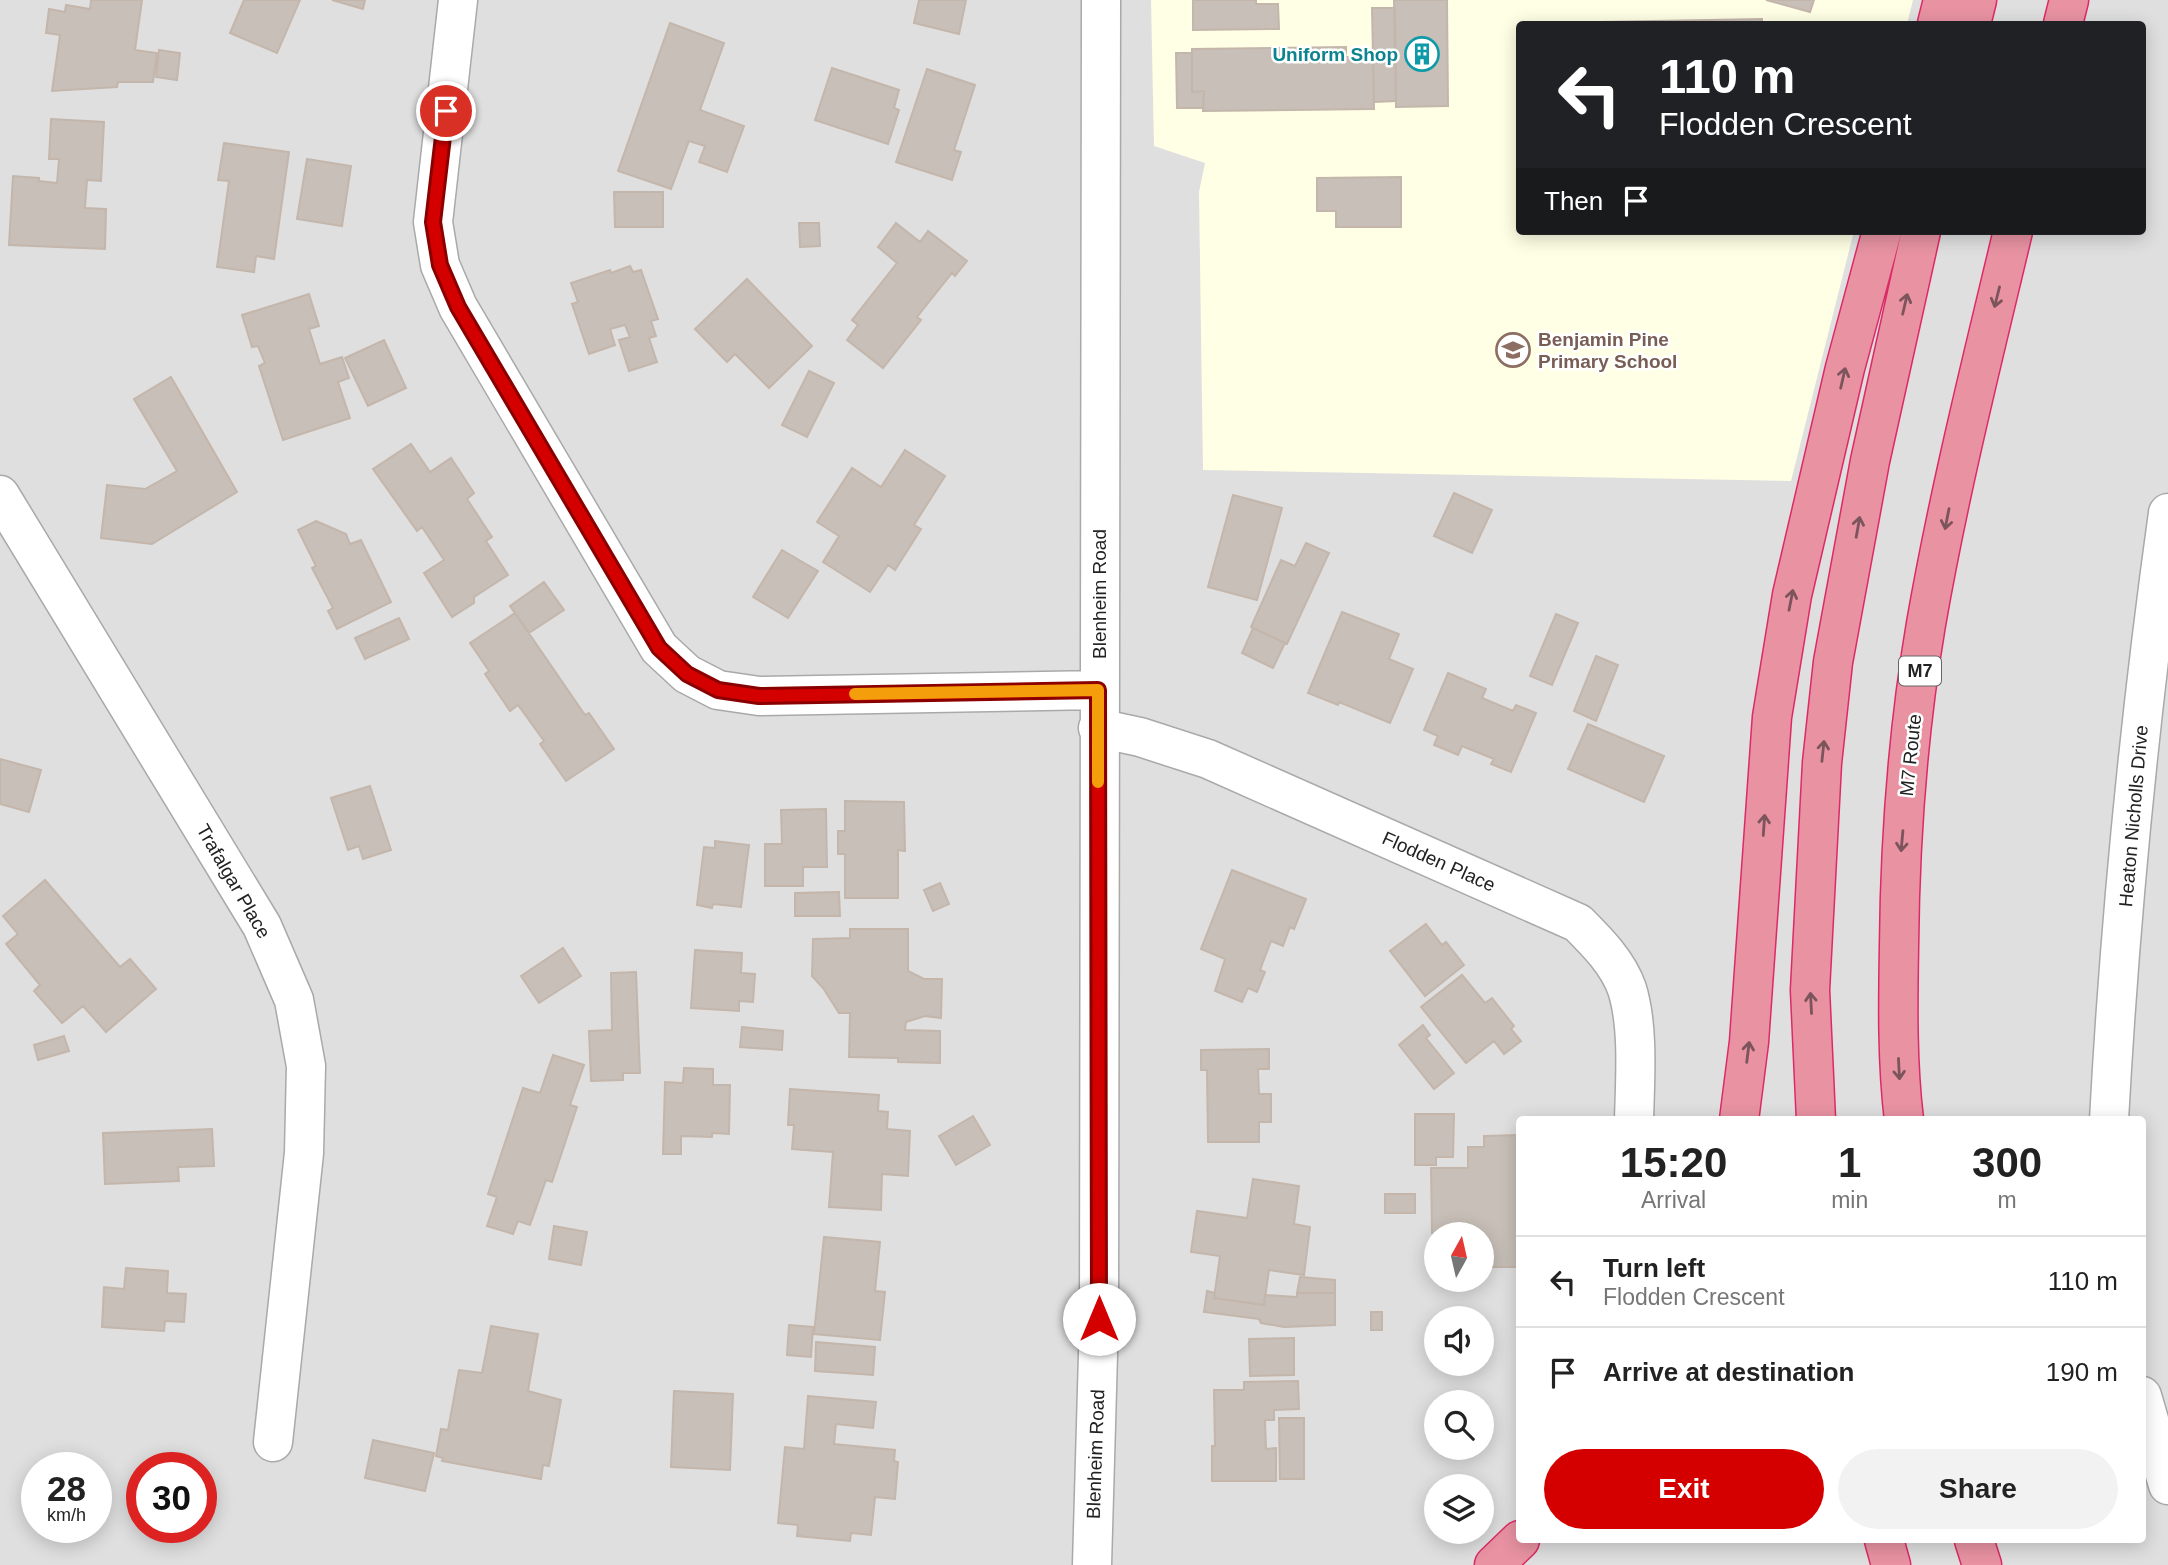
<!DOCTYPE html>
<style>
:root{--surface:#fff;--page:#f2f2f2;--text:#222;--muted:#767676;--line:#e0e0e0;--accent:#d40000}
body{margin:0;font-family:Arial,sans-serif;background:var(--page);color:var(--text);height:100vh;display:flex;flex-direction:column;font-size:26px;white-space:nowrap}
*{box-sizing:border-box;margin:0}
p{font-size:23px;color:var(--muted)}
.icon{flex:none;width:38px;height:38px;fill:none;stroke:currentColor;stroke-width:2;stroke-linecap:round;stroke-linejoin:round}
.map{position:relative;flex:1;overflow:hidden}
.details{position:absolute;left:1516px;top:1116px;width:630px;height:427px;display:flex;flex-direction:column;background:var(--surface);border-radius:7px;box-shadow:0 4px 18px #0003}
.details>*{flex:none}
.hud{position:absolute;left:1516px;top:21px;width:630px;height:214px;border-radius:7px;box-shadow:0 4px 18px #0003;background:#202124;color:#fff;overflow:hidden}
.needle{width:46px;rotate:8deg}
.tools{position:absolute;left:1424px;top:1222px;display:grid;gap:14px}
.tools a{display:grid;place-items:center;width:70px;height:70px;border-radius:50%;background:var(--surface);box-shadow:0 4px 18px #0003;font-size:35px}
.speed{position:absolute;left:21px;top:1452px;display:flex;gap:14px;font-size:35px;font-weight:700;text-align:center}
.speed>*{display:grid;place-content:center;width:91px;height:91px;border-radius:50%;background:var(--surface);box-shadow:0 4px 18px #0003;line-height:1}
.speed small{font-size:18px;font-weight:400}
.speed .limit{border:10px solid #d22;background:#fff;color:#111}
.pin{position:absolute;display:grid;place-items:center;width:60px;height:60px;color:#fff;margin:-30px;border:4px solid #fff;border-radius:50%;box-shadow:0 2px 7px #0007}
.me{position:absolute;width:77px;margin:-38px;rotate:0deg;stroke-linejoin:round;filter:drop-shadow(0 0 5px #0008)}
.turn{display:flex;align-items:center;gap:24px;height:147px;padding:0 28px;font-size:32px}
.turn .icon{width:91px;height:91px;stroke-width:2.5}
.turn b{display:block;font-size:49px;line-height:60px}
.then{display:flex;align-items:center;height:66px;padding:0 28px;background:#0003;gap:14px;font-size:26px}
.eta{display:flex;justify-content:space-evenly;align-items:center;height:119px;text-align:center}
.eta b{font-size:42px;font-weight:800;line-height:49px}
.primary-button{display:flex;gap:14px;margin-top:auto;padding:14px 28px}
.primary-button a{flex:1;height:80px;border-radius:42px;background:var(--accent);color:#fff;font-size:28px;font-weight:800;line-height:80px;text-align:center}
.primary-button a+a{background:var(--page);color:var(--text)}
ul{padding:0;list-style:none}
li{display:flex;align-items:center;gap:21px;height:91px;padding:0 28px;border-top:2px solid var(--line)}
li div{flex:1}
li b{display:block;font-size:26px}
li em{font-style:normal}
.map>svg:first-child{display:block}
</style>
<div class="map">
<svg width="2168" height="1565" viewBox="0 0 2168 1565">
<rect width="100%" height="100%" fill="#f2efe9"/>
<path fill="#e0dfdf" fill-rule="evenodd" d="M0 0H2168V1565H0ZM1519 24H2142V231H1519ZM1519 1120H2142V1540H1519ZM1437 1234H1482V1279H1437ZM1437 1318H1482V1363H1437ZM1437 1402H1482V1447H1437ZM37 1468H96V1528H37ZM142 1468H201V1528H142ZM1437 1486H1482V1531H1437Z"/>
<path fill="#ffffe5" d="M1151 0H1913L1907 24H1519V231H1854L1791 481 1203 470 1199 192 1205 163 1154 146Z"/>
<path fill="#c7bfb8" stroke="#c4b6ab" stroke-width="2" d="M91 0H142L135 50 157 53 153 82H118L117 87 52 91 60 35 46 33 49 9 65 12 66 5 90 9Z
M244 0H300L277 53 230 33Z
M332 0H365L363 9Z
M919 0H966L959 34 914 23Z
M1193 0H1256V4H1278L1279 29 1193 30Z
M1394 0H1447L1448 106 1396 107Z
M1766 0H1814L1810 12Z
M1372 8H1395L1396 101 1374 102Z
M1762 19V24H1545V23Z
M670 23 724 43 700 110 744 126 727 172 699 162 705 146 689 141 671 189 618 171Z
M1346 47V57H1373L1374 109 1203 111 1204 91 1192 92V49Z
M159 50 180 53 177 80 156 77Z
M1176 53H1192V92L1204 91 1203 108H1177Z
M832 68 899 90 894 108 899 110 888 144 815 120Z
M927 69 975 85 954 150 961 152 952 180 896 162Z
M51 119 104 122 101 181 87 180 85 208 106 209 105 249 9 245 13 176 39 178V181L57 183 59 159H49Z
M224 143 289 152 274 259 256 256 254 272 217 267 229 181 218 180Z
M307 159 351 166 342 226 297 219Z
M1401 177V227H1336V211H1317V178Z
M614 192H663V227H615Z
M799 223H819L820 246 800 247Z
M896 223 920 242 928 231 967 261 955 276 952 273 917 317 921 320 883 368 847 340 858 325 852 320 897 263 878 247Z
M630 266 633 272 641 270 658 319 651 321 656 336 649 338 657 362 629 371 619 340 630 337 625 325 610 329 615 345 589 354 572 304 578 302 571 283 610 270 611 273Z
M747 279 812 346 769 388 735 354 727 362 695 329Z
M309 294 319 326 309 329 320 364 342 357 349 378 338 382 350 418 283 440 259 366 265 363 258 346 252 347 242 315Z
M384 340 406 388 368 406 345 358Z
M809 371 834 383 807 437 782 425Z
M171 377 237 492 152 544 101 538 107 485 145 489 177 471 134 399Z
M411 444 430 472 451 458 474 493 467 499 492 537 486 541 508 575 474 597V603L452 617 424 573 444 560 422 527 417 531 373 469Z
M905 450 945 476 914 525 921 529 895 570 888 565 870 592 823 562 839 536 817 522 852 468 881 487Z
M1454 493 1492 510 1472 553 1434 536Z
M1233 495 1282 508 1257 600 1208 587Z
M316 521 346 534 350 544 361 540 391 602 337 629 328 611 333 608 312 568 316 566 298 530Z
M1306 543 1329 553 1287 644 1251 627 1281 560 1295 566Z
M782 550 818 571 788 618 753 597Z
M544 582 564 610 529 633 510 606Z
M1342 612 1399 634 1389 659 1413 669 1390 723 1339 702 1338 705 1308 693Z
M515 613 585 715 589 713 614 749 566 781 540 744 544 741 518 705 510 711 485 674 489 671 470 643Z
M1556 614 1578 623 1552 685 1530 676Z
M399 618 409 639 365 659 355 638Z
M1253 628 1285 643 1273 668 1242 653Z
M1596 656 1618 665 1596 721 1574 711Z
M1448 673 1486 689 1482 698 1513 711 1516 705 1536 713 1511 772 1491 764 1494 759 1462 746 1458 755 1434 745 1438 736 1424 730Z
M1588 724 1664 756 1644 802 1568 769Z
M0 759 41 770 29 812 0 804Z
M370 786 391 850 363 859 359 846 348 850 331 798Z
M845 801 904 802 905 851 898 850V898H845V854H838V831H845Z
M826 809 827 867H803V886H765V844H782L781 810Z
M715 841 749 845 741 907 713 904 712 908 697 905 704 847 715 848Z
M1232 870 1306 899 1294 929 1290 927 1283 946 1271 941 1260 970 1265 972 1257 992 1248 988 1242 1002 1215 991 1225 959 1201 949Z
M45 880 120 967 130 959 156 989 106 1032 83 1006 62 1023 34 991 40 985 6 944 18 934 3 916Z
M940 883 949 904 933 911 924 890Z
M839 892 840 916H795V893Z
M1426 924 1442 945 1446 942 1464 965 1425 996 1390 951Z
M850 929H908V971L924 979H942L941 1018 925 1016 906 1022 905 1030 940 1031V1063L898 1062V1058L849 1057 850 1013H839L823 988 812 976 813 939 850 938Z
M563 948 581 976 539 1003 521 976Z
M695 950 742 953 741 973 755 974 753 1002 739 1001V1011L691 1008Z
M636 972 640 1073H623V1080L591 1081 589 1031 612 1030 611 973Z
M1462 975 1485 1003 1492 998 1514 1026 1511 1029 1521 1041 1504 1054 1494 1041 1466 1063 1421 1007Z
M1423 1025 1430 1035 1426 1038 1454 1073 1434 1089 1399 1045Z
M742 1027 783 1031 782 1050 740 1047Z
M64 1036 69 1051 38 1060 34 1045Z
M1269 1049V1069H1258L1259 1094H1271V1122H1259V1142H1208L1207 1070H1201V1050Z
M553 1055 584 1065 570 1105 577 1107 552 1182 546 1180 530 1225 518 1221 513 1234 487 1226 497 1197 488 1194 523 1088 540 1093Z
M684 1068 713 1069V1085H730L729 1134 712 1133V1137L681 1136V1154H663L665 1082 683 1083Z
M790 1089 879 1095 878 1111 888 1112 887 1129 910 1131 908 1176 882 1174 881 1210 829 1207 833 1152 792 1149 794 1125H788Z
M1415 1114H1454L1453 1157H1436V1165H1415Z
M973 1116 990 1145 956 1165 939 1136Z
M212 1129 214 1166 178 1167 179 1181 105 1184 103 1133Z
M1518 1135 1519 1267H1482V1234L1432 1233 1431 1168H1468V1147H1484V1136Z
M1253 1179 1299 1186 1294 1224 1310 1227 1304 1275 1269 1270 1264 1305 1214 1298 1220 1256 1191 1252 1197 1211 1247 1218Z
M1385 1194H1415V1213H1385Z
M554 1226 587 1232 581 1265 549 1259Z
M824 1237 880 1242 875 1291 885 1292 880 1340 814 1334Z
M126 1268 168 1271 167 1293 186 1294 184 1322 165 1321 164 1331 102 1327 104 1287 124 1289Z
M1300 1277 1335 1280V1293H1297Z
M1207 1291 1215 1293 1214 1298 1264 1305 1265 1295 1297 1297V1293H1335V1325L1284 1327 1261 1323 1259 1319 1204 1312Z
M1371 1312H1382V1330H1371Z
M789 1325 813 1327 811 1357 787 1355Z
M491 1326 538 1334 528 1391 561 1400 549 1466 543 1465 541 1479 442 1461 443 1458 436 1456 441 1429 448 1430 459 1370 482 1373Z
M1294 1338V1375L1250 1376 1249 1339Z
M816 1342 875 1347 873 1375 815 1371Z
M1298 1381 1299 1409 1274 1410V1420H1265L1266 1449 1276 1448V1481H1212V1446H1215L1214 1390H1244V1382Z
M674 1391 733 1394 730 1470 671 1467Z
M808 1396 876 1402 873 1428 836 1424 834 1444 895 1450 894 1461 898 1462 895 1499 875 1497 871 1535 851 1533 850 1541 797 1536 798 1525 778 1523 785 1447 804 1449Z
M1279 1418H1304V1479H1280Z
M373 1440 434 1453 425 1491 365 1478Z"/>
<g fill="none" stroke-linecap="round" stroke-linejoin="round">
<g stroke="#a9a9a9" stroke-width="41">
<path id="street" d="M458 0 433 222 440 265 458 307 659 648 687 674 718 690 759 696 1098 690
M0 495 262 926 294 1000 306 1066 304 1153 273 1442
M1098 728 1140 737 1208 759 1578 923C1597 942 1618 963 1627 989 1639 1027 1635 1080 1634 1120
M2109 1120C2120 917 2140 714 2168 513
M2142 1396 2168 1485
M1092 1565 1099 1319 1101 0"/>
</g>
<g stroke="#dc2a67" stroke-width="41">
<path id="highway" d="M1937 24 1943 0
M1971 24 1977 0
M2063 24 2069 0
M1739 1120 1749 1042 1772 717 1792 595 1845 368 1882 231
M1816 1120 1810 990 1822 763 1833 662 1870 461 1921 231
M1904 1120C1897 1062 1898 1004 1899 946 1900 838 1908 730 1926 624 1949 492 1982 361 2013 231
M1884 1540 1891 1565
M1974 1540 1982 1565
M1494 1565 1520 1540"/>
</g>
<use href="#street" stroke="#fff" stroke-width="38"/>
<use href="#highway" stroke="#e892a2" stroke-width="38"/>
</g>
<defs><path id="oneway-shaft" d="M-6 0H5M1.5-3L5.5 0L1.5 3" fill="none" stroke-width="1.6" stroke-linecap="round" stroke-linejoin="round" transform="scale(1.75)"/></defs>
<g stroke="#7b545c">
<use href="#oneway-shaft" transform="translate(1997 297) rotate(104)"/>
<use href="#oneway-shaft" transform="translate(1905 304) rotate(-77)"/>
<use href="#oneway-shaft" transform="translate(1843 378) rotate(-77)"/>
<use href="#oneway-shaft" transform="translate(1947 519) rotate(101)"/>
<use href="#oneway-shaft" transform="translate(1858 527) rotate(-80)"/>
<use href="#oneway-shaft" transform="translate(1791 600) rotate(-79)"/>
<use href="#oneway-shaft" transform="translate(1823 751) rotate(-84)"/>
<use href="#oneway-shaft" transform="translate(1764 825) rotate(-86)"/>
<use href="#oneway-shaft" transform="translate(1902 841) rotate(95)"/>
<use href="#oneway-shaft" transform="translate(1811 1003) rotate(-93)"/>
<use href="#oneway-shaft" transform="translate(1748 1052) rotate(-83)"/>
<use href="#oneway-shaft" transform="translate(1899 1069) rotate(87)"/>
</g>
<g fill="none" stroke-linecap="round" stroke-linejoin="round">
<g stroke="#8a0000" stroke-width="18">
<path id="route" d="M446 111 433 222 440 265 458 307 659 648 687 674 718 690 759 696 1098 690 1099 1319"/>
</g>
<use href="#route" stroke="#d40000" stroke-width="12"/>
<path stroke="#f59e0b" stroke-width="12" d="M855 694 1098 690V782"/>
</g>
<defs>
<g id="building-ring" transform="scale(1.75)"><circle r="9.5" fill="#fff" stroke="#0f9aa8" stroke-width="1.5"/><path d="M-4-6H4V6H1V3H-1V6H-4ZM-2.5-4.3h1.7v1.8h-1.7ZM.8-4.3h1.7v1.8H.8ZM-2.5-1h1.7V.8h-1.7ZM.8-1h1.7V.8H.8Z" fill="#0f9aa8"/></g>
<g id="school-ring" transform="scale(1.75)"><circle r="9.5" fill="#fff" stroke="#8d6e63" stroke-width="1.5"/><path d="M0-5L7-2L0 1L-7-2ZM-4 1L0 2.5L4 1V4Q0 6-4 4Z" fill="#8d6e63"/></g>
</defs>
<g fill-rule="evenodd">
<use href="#building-ring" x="1422" y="54"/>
<use href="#school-ring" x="1513" y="350"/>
</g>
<g text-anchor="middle" stroke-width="5" stroke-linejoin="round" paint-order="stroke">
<rect fill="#fff" stroke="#646464" stroke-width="2" x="1899" y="656.5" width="42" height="29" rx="5"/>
<g font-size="18" font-weight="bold" fill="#222">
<text x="1920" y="677">M7</text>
</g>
<g font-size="19" font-weight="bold" fill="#0d838f" stroke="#fff" text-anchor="end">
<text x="1398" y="61">Uniform Shop</text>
</g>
<g font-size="19" font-weight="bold" fill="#785e54" stroke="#fff" text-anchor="start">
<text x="1538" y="346">Benjamin Pine<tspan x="1538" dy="22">Primary School</tspan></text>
</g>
<g font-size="19" fill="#222" stroke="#fff">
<text transform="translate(1099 594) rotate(-90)" y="7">Blenheim Road</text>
<text transform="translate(1910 755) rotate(-84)" y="7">M7 Route</text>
<text transform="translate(2133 816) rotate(-85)" y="7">Heaton Nicholls Drive</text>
<text transform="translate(1439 861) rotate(24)" y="7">Flodden Place</text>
<text transform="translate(234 881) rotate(60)" y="7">Trafalgar Place</text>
<text transform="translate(1095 1454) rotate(-88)" y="7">Blenheim Road</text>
</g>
</g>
</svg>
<div class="tools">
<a><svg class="needle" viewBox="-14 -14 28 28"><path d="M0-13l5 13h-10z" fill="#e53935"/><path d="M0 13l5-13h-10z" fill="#767676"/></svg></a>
<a><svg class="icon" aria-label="sound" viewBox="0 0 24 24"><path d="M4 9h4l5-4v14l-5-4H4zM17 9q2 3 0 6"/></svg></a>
<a><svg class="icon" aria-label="search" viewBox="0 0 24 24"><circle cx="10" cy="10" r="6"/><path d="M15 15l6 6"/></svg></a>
<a><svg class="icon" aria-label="layers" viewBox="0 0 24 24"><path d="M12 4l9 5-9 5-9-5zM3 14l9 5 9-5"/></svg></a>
</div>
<div class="speed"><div>28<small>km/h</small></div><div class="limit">30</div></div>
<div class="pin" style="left:446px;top:111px;background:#d93025"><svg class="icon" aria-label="arrive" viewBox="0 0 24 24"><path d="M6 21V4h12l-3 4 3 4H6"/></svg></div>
<svg class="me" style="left:1099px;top:1319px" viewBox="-20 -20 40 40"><circle r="19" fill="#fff"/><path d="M0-13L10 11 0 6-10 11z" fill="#d40000"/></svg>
<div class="hud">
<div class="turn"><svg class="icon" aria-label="left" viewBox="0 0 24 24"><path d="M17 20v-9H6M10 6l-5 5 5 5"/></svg><div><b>110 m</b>Flodden Crescent</div></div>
<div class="then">Then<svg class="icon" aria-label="arrive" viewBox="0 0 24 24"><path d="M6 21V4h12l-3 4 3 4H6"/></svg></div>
</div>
<section class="details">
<div class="eta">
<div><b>15:20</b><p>Arrival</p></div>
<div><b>1</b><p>min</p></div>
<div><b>300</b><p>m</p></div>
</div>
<ul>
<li><svg class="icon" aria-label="left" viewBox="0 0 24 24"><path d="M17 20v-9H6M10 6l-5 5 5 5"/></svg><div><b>Turn left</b><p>Flodden Crescent</p></div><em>110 m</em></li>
<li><svg class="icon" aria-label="arrive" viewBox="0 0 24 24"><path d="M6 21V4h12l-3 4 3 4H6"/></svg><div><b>Arrive at destination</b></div><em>190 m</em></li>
</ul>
<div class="primary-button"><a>Exit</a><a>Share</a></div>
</section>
</div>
